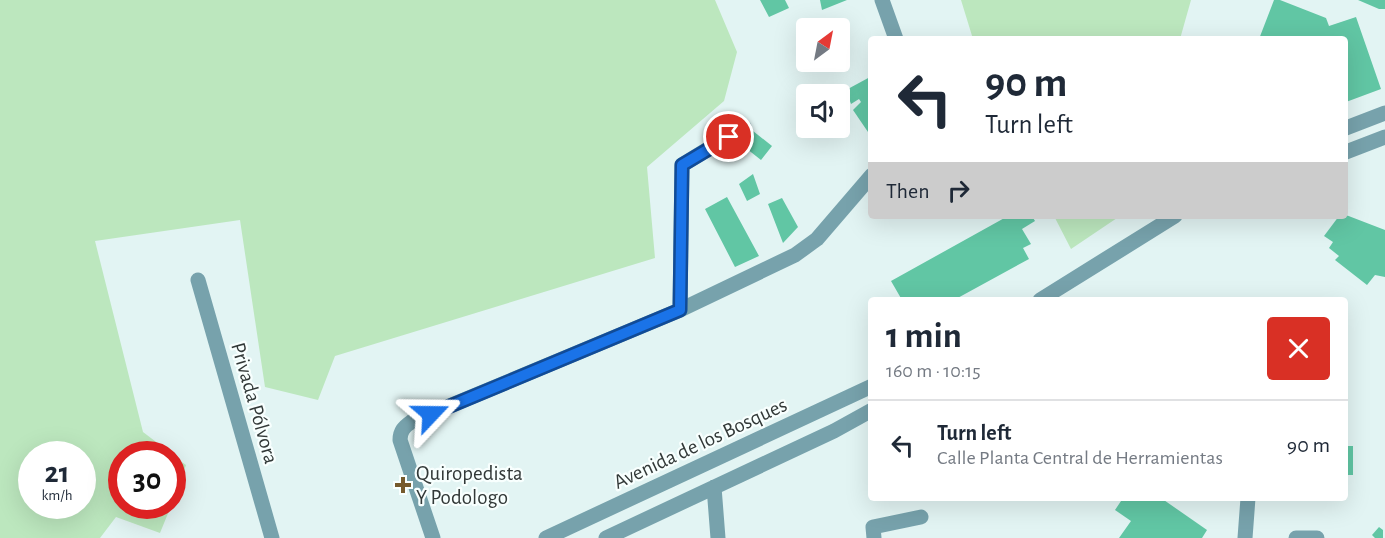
<!DOCTYPE html>
<meta charset="utf-8">
<style>
:root{--surface:#fff;--page:#f2f2f3;--text:#1f2937;--muted:#747a83;--line:#e0e1e3}
body{margin:0;font-family:"Alegreya Sans",sans-serif;background:var(--page);color:var(--text);height:100vh;display:flex;flex-direction:column;font-size:22px;white-space:nowrap}
*{box-sizing:border-box;margin:0}
p{font-size:20px;color:var(--muted)}
.icon{flex:none;width:33px;height:33px;fill:none;stroke:currentColor;stroke-width:2;stroke-linecap:round;stroke-linejoin:round}
.map{position:relative;flex:1;overflow:hidden}
.sheet{position:absolute;left:868px;top:297px;width:480px;height:204px;display:flex;flex-direction:column;background:var(--surface);border-radius:6px;box-shadow:0 6px 24px #0002}
.sheet>*{flex:none}
.banner{position:absolute;left:868px;top:36px;width:480px;height:183px;border-radius:6px;box-shadow:0 6px 24px #0002;background:#fff;color:var(--text);overflow:hidden}
.needle{width:39px;rotate:32deg}
.fabs{position:absolute;left:796px;top:18px;display:grid;gap:12px}
.fabs a{display:grid;place-items:center;width:54px;height:54px;border-radius:6px;background:var(--surface);box-shadow:0 6px 24px #0002;font-size:30px}
.speed{position:absolute;left:18px;top:441px;display:flex;gap:12px;font-size:30px;font-weight:700;text-align:center}
.speed>*{display:grid;place-content:center;width:78px;height:78px;border-radius:50%;background:var(--surface);box-shadow:0 6px 24px #0002;line-height:1}
.speed small{font-size:15px;font-weight:400}
.speed .limit{border:9px solid #d22;background:#fff;color:#111}
.pin{position:absolute;display:grid;place-items:center;width:51px;height:51px;color:#fff;margin:-26px;border:3px solid #fff;border-radius:50%;box-shadow:0 2px 6px #0007}
.me{position:absolute;width:66px;margin:-33px;rotate:67deg;stroke-linejoin:round;filter:drop-shadow(0 0 4px #0008)}
.turn{display:flex;align-items:center;gap:21px;height:126px;padding:0 18px;font-size:27px}
.turn .icon{width:78px;height:78px;stroke-width:2.5}
.turn b{display:block;font-size:42px;line-height:51px}
.then{display:flex;align-items:center;height:57px;padding:0 18px;background:#0003;gap:12px;font-size:22px}
.round{display:grid;place-items:center;flex:none;width:63px;height:63px;border-radius:6px;background:var(--page)}
.head{display:flex;align-items:center;justify-content:space-between;height:102px;padding:0 18px}
h1{font-size:36px;font-weight:700;line-height:45px}
ul{padding:0;list-style:none}
li{display:flex;align-items:center;gap:18px;height:90px;padding:0 18px;border-top:2px solid var(--line)}
li div{flex:1}
li b{display:block;font-size:22px}
li em{font-style:normal}
.map>svg:first-child{display:block}
</style>
<div class="map">
<svg width="1385" height="538" viewBox="0 0 1385 538">
<rect width="100%" height="100%" fill="#e2f4f3"/>
<path fill="#bce7be" fill-rule="evenodd" d="M0 0H715L737 52 724 101 647 167 655 258 335 356 318 400 265 387 240 220 95 241 143 432 172 454H122V506H171L160 533 116 517 100 538H0ZM32 454H82V506H32Z
M961 0H1191L1180 39H973Z
M1054 216H1120L1071 249Z
M172 455 186 465 173 501H172Z"/>
<path fill="#61c6a4" d="M760 0H785L789 8 769 17Z
M820 0H847L822 10Z
M1274 0H1280L1326 18 1329 26 1356 17 1381 89 1346 102V39H1259Z
M1358 0H1385V9H1379Z
M870 77 872 93 869 94 872 98V129L868 132 853 110 861 102 859 99 851 104 846 90Z
M753 131 772 146 761 160 742 145Z
M753 174 760 194 747 201 739 184Z
M727 197 759 256 735 267 705 209Z
M782 198 798 227 783 243 768 204Z
M1346 215 1385 230V277L1375 275 1367 285 1335 260 1339 256 1329 248 1333 242 1324 236 1339 216Z
M1008 216H1032L1035 221 1022 229 1031 244 1023 248 1029 259 954 300H902L891 281Z
M1346 446H1353V475H1346Z
M1123 498H1161L1207 530 1202 538H1119L1131 521 1115 510Z
M1379 527 1383 530V538H1375L1372 535Z"/>
<g fill="none" stroke-linecap="round" stroke-linejoin="round">
<path stroke="#77a2ac" stroke-width="15" d="M882 0 896 39
M1346 128 1385 113
M1346 152 1385 137
M198 280 272 538
M1040 300 1175 216
M680 310 682 165 744 127
M714 487 718 538
M433 538 400 440C400 431 404 427 411 422L680 310 795 255 817 239 872 175
M546 538 872 386
M606 538 834 431 872 410
M874 538 873 527 921 517
M1245 538 1248 498
M1296 538H1317"/>
</g>
<g fill="none" stroke-linecap="round" stroke-linejoin="round">
<g stroke="#114b97" stroke-width="15">
<path id="route" d="M431 414 680 310 682 165 729 137"/>
</g>
<use href="#route" stroke="#1a73e8" stroke-width="10"/>
</g>
<path fill="#755a2c" stroke="#f8fffe" stroke-width="2" d="M400 476h6v6h6v6h-6v6h-6v-6h-6v-6h6z"/>
<g text-anchor="middle" stroke-width="4.5" stroke-linejoin="round" paint-order="stroke">
<g font-size="21" fill="#323938" stroke="#f8fffe">
<text transform="translate(255 403) rotate(74)" y="7">Privada Pólvora</text>
<text transform="translate(700 443) rotate(-25)" y="7">Avenida de los Bosques</text>
</g>
<g font-size="21" fill="#323938" stroke="#f8fffe" text-anchor="start">
<text x="416" y="480">Quiropedista<tspan x="416" dy="24">Y Podologo</tspan></text>
</g>
</g>
</svg>
<div class="fabs">
<a><svg class="needle" viewBox="-14 -14 28 28"><path d="M0-13l5 13h-10z" fill="#e53935"/><path d="M0 13l5-13h-10z" fill="#747a83"/></svg></a>
<a><svg class="icon" aria-label="sound" viewBox="0 0 24 24"><path d="M4 9h4l5-4v14l-5-4H4zM17 9q2 3 0 6"/></svg></a>
</div>
<div class="speed"><div>21<small>km/h</small></div><div class="limit">30</div></div>
<div class="pin" style="left:729px;top:137px;background:#d93025"><svg class="icon" aria-label="arrive" viewBox="0 0 24 24"><path d="M6 21V4h12l-3 4 3 4H6"/></svg></div>
<svg class="me" style="left:431px;top:414px" viewBox="-20 -20 40 40"><path d="M0-17L14 15 0 8-14 15z" fill="#1a73e8" stroke="#fff" stroke-width="4"/></svg>
<div class="banner">
<div class="turn"><svg class="icon" aria-label="left" viewBox="0 0 24 24"><path d="M17 20v-9H6M10 6l-5 5 5 5"/></svg><div><b>90 m</b>Turn left</div></div>
<div class="then">Then<svg class="icon" aria-label="right" viewBox="0 0 24 24"><path d="M7 20v-9h11M14 6l5 5-5 5"/></svg></div>
</div>
<section class="sheet">
<div class="head"><div><h1>1 min</h1><p>160 m · 10:15</p></div><a class="round" style="background:#d93025;color:#fff"><svg class="icon" aria-label="close" viewBox="0 0 24 24"><path d="M6 6l12 12M18 6L6 18"/></svg></a></div>
<ul>
<li><svg class="icon" aria-label="left" viewBox="0 0 24 24"><path d="M17 20v-9H6M10 6l-5 5 5 5"/></svg><div><b>Turn left</b><p>Calle Planta Central de Herramientas</p></div><em>90 m</em></li>
</ul>
</section>
</div>
